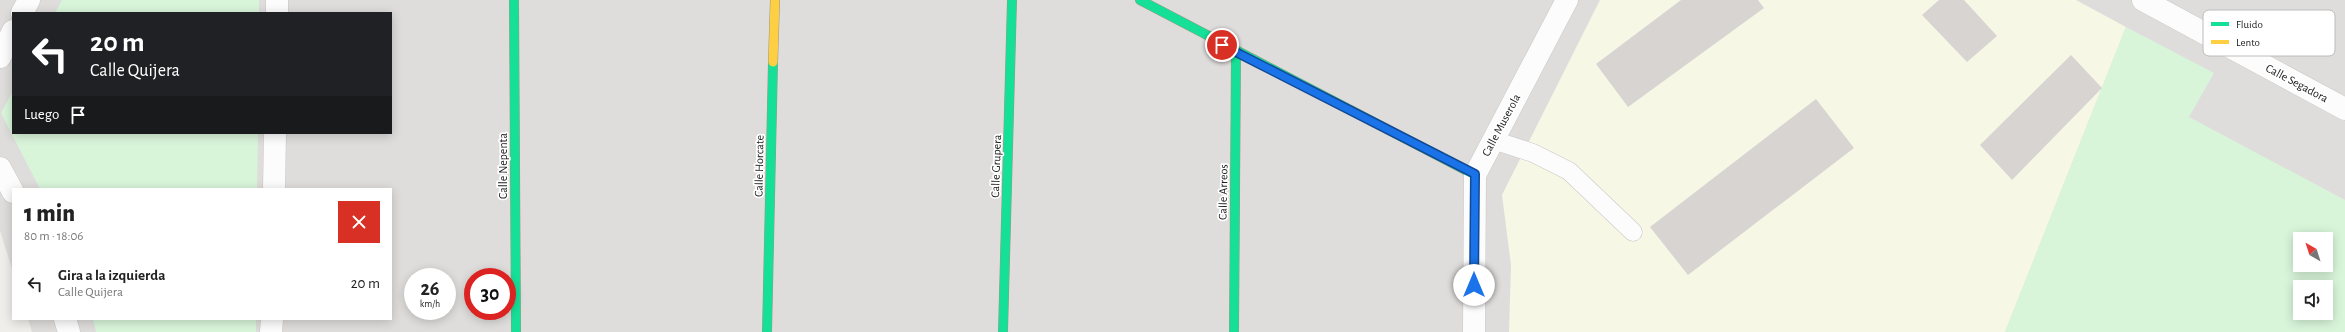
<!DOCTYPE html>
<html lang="es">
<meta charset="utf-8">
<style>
:root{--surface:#fff;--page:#f2f2f2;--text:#222;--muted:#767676}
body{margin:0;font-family:"Alegreya Sans",sans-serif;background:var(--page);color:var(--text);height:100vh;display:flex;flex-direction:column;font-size:15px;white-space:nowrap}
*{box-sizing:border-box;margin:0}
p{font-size:13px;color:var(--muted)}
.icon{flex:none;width:22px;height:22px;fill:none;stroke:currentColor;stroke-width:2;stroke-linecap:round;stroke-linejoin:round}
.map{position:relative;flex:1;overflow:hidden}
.panel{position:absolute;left:12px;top:188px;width:380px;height:132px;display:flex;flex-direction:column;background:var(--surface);border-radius:0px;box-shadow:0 2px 10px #0003}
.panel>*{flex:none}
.hud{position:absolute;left:12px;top:12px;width:380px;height:122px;border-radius:0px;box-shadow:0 2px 10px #0003;background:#202124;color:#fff;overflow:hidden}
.needle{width:26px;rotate:321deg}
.controls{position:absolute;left:2293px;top:232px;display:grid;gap:8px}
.controls a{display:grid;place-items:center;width:40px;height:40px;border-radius:0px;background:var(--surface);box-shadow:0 2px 10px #0003;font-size:20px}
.speed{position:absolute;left:404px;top:268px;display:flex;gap:8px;font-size:20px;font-weight:700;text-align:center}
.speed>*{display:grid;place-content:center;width:52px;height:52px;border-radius:50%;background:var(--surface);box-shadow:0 2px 10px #0003;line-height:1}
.speed small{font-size:10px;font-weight:400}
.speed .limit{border:6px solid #d22;background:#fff;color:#111}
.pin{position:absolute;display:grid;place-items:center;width:34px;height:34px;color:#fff;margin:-17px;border:2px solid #fff;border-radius:50%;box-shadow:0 1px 4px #0007}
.me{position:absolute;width:44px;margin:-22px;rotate:0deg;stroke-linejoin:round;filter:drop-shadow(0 0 3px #0008)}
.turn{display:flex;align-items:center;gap:14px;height:84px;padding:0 12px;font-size:18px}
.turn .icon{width:52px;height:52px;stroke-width:2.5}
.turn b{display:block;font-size:28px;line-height:34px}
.then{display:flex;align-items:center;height:38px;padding:0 12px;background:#0003;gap:8px;font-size:15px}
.round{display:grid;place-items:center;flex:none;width:42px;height:42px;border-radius:0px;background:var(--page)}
.overview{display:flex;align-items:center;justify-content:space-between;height:68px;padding:0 12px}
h1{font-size:24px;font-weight:800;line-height:30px}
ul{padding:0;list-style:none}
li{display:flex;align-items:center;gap:12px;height:56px;padding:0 12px}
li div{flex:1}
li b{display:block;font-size:15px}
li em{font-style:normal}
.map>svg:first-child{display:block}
</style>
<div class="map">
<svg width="2345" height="332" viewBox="0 0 2345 332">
<rect width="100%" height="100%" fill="#f0eeea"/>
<path fill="#dfdddb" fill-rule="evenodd" d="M0 0H2345V332H32L28 319H391V189H13V272L0 231ZM13 13H391V133H13ZM2300 239H2326V265H2300ZM413 277H447V311H413ZM473 277H507V311H473ZM2300 287H2326V313H2300Z"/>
<path fill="#f7f7e6" d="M1600 0H2076L2126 27 2005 332H1509L1511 265 1502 195Z"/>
<path fill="#d8f5da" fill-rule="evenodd" d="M62 0H259V13H55Z
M2126 27 2214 73 2189 117 2345 200V332H2005ZM2300 239H2326V265H2300ZM2300 287H2326V313H2300Z
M13 91V133H258L257 189H40L1 113Z
M93 319H256V332H96Z"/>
<path fill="#d7d4d1" d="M1681 0H1758L1764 8 1628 107 1596 64Z
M1939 0H1964L1997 36 1967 62 1922 15Z
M2071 55 2102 88 2012 180 1980 145Z
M1816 99 1854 148 1688 275 1650 227Z"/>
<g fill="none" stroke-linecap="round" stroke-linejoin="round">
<g stroke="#c8c8c6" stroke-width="19">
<path id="lane" d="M1493 140 1533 153 1569 171 1633 232"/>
</g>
<g stroke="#c8c8c6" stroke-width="23">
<path id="street" d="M2143 0 2345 109
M22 13 29 0
M277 13V0
M0 57 13 31
M0 168 13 192
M274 189 275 133
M65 319 69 332
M271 332 272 319
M1474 332 1475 175 1567 0"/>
</g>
<g stroke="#979a80" stroke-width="10">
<path id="fast" d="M514 0 516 332
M1140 0 1475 175
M767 332 773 62
M1003 332 1012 0
M1234 332 1236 52"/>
</g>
<g stroke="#979a80" stroke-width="10">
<path id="slow" d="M773 62 775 0"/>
</g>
<use href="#lane" stroke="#fdfcfc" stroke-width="18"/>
<use href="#street" stroke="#fdfcfc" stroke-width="22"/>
<use href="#fast" stroke="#16e098" stroke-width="9"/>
<use href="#slow" stroke="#ffcf43" stroke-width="9"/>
</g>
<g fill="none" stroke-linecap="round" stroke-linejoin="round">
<g stroke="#114b97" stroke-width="10">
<path id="route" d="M1222 45 1475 174 1474 285"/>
</g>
<use href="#route" stroke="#1a73e8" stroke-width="7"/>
</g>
<g text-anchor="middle" stroke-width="3.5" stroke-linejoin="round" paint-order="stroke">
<g font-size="12" fill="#212121" stroke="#fff">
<text transform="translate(2297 83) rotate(28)" y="4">Calle Segadora</text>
<text transform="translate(1501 125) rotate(-62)" y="4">Calle Muserola</text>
<text transform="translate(503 166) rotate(-90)" y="4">Calle Nepenta</text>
<text transform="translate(759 166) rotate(-89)" y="4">Calle Horcate</text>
<text transform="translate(996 166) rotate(-88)" y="4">Calle Grupera</text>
<text transform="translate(1223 192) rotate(-89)" y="4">Calle Arreos</text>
</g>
</g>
<rect x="2203" y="10" width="132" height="46" rx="6" fill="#fff" stroke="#bcbcbc" stroke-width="1"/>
<rect x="2211" y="22" width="18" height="4" fill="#16e098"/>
<rect x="2211" y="40" width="18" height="4" fill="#ffcf43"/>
<g font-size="11" fill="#212121">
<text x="2236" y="28">Fluido</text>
<text x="2236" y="46">Lento</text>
</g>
</svg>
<div class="controls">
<a><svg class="needle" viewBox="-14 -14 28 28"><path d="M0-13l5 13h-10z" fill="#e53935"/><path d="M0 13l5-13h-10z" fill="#767676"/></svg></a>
<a><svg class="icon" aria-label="sound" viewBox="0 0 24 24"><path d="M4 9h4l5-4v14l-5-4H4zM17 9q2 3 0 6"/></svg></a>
</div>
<div class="speed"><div>26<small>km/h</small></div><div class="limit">30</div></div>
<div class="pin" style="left:1222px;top:45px;background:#d93025"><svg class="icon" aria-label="arrive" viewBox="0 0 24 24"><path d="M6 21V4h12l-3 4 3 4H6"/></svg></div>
<svg class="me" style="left:1474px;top:285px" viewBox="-20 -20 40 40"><circle r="19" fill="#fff"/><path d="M0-13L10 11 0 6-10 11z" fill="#1a73e8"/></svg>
<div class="hud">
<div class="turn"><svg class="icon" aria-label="left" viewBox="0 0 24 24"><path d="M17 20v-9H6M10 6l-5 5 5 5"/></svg><div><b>20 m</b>Calle Quijera</div></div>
<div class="then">Luego<svg class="icon" aria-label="arrive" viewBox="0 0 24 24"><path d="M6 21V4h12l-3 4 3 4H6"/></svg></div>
</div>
<section class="panel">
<div class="overview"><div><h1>1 min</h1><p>80 m · 18:06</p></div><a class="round" style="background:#d93025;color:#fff"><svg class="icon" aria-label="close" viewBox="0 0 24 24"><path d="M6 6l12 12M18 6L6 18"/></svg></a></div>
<ul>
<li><svg class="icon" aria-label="left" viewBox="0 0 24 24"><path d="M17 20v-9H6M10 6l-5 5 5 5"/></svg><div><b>Gira a la izquierda</b><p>Calle Quijera</p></div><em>20 m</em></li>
</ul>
</section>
</div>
